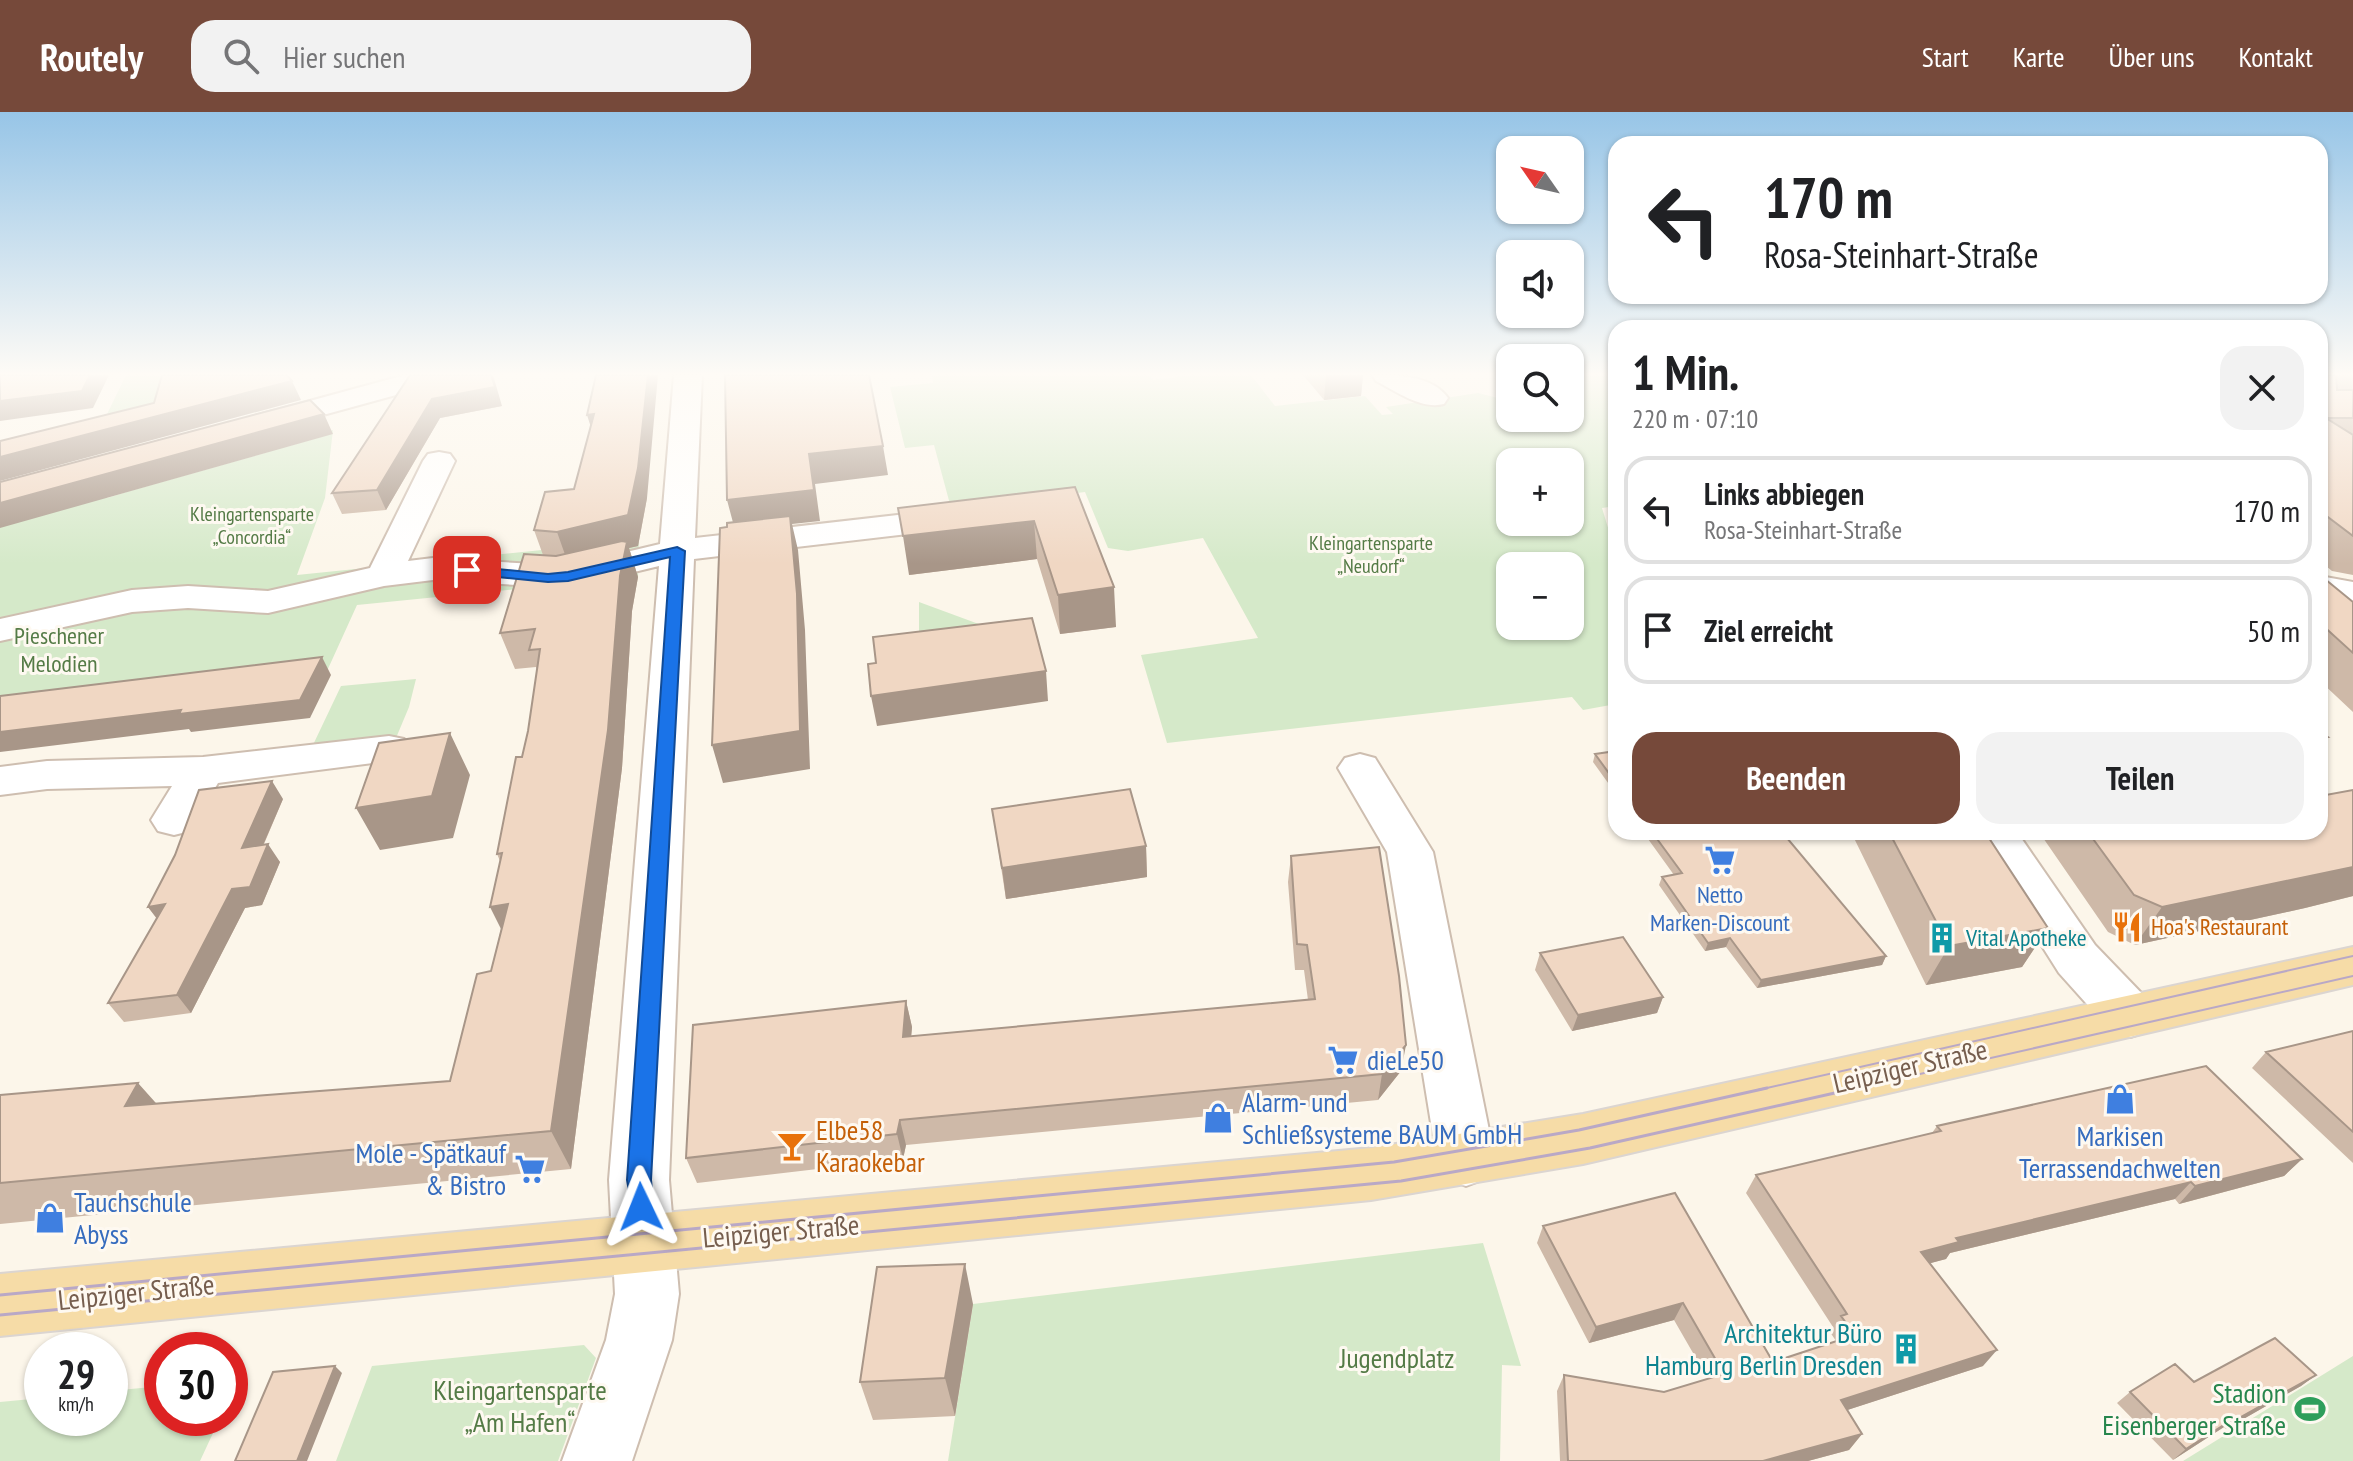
<!DOCTYPE html>
<html lang="de">
<meta charset="utf-8">
<style>
:root{--surface:#fff;--page:#f2f2f2;--text:#202124;--muted:#757577;--line:#e0e0e0;--accent:#76493a}
body{margin:0;font-family:"PT Sans Narrow",sans-serif;background:var(--page);color:var(--text);height:100vh;display:flex;flex-direction:column;font-size:30px;white-space:nowrap}
*{box-sizing:border-box;margin:0}
p{font-size:26px;color:var(--muted)}
.icon{flex:none;width:44px;height:44px;fill:none;stroke:currentColor;stroke-width:2;stroke-linecap:round;stroke-linejoin:round}
.map{position:relative;flex:1;overflow:hidden}
.details{position:absolute;left:1608px;top:208px;width:720px;height:520px;display:flex;flex-direction:column;background:var(--surface);border-radius:24px;box-shadow:0 2px 6px #0004}
.details>*{flex:none}
.banner{position:absolute;left:1608px;top:24px;width:720px;height:168px;border-radius:24px;box-shadow:0 2px 6px #0004;background:#fff;color:var(--text);overflow:hidden}
.needle{width:52px;rotate:304deg}
.tools{position:absolute;left:1496px;top:24px;display:grid;gap:16px}
.tools a{display:grid;place-items:center;width:88px;height:88px;border-radius:16px;background:var(--surface);box-shadow:0 2px 6px #0004;font-size:40px}
.speed{position:absolute;left:24px;top:1220px;display:flex;gap:16px;font-size:40px;font-weight:700;text-align:center}
.speed>*{display:grid;place-content:center;width:104px;height:104px;border-radius:50%;background:var(--surface);box-shadow:0 2px 6px #0004;line-height:1}
.speed small{font-size:20px;font-weight:400}
.speed .limit{border:12px solid #d22;background:#fff;color:#111}
.pin{position:absolute;display:grid;place-items:center;width:68px;height:68px;color:#fff;margin:-34px;border-radius:16px;box-shadow:0 4px 12px #0006}
.me{position:absolute;width:88px;margin:-44px;rotate:358deg;stroke-linejoin:round;filter:drop-shadow(0 0 6px #0008)}
.turn{display:flex;align-items:center;gap:28px;height:168px;padding:0 24px;font-size:36px}
.turn .icon{width:104px;height:104px;stroke-width:2.5}
.turn b{display:block;font-size:56px;line-height:68px}
.round{display:grid;place-items:center;flex:none;width:84px;height:84px;border-radius:24px;background:var(--page)}
.summary{display:flex;align-items:center;justify-content:space-between;height:136px;padding:0 24px}
h1{font-size:48px;font-weight:700;line-height:60px}
.cta{display:flex;gap:16px;margin-top:auto;padding:16px 24px}
.cta a{flex:1;height:92px;border-radius:24px;background:var(--accent);color:#fff;font-size:32px;font-weight:700;line-height:92px;text-align:center}
.cta a+a{background:var(--page);color:var(--text)}
ul{padding:0;list-style:none}
li{display:flex;align-items:center;gap:24px;height:108px;margin:0 16px 12px;padding:0 8px;border:4px solid var(--line);border-radius:24px}
li div{flex:1}
li b{display:block;font-size:30px}
li em{font-style:normal}
header{display:flex;align-items:center;gap:48px;box-sizing:border-box;height:112px;padding:0 40px;background:var(--accent);color:#fff}
header strong{font-size:38px}
nav{display:flex;gap:44px;margin-inline-start:auto;font-size:28px}
.search{width:560px;height:72px;background:var(--page);display:flex;align-items:center;gap:20px;box-sizing:border-box;padding:0 28px;border-radius:24px;color:var(--muted);font-size:30px}
.map>svg:first-child{display:block}
</style>
<header>
<strong>Routely</strong>
<div class="search"><svg class="icon" aria-label="search" viewBox="0 0 24 24"><circle cx="10" cy="10" r="6"/><path d="M15 15l6 6"/></svg>Hier suchen</div>
<nav><a>Start</a><a>Karte</a><a>Über uns</a><a>Kontakt</a></nav>
</header>
<div class="map">
<svg width="2353" height="1349" viewBox="0 0 2353 1349">
<rect width="100%" height="100%" fill="#fcf6ea"/>
<path fill="#d5e9c9" fill-rule="evenodd" d="M126 263H204L94 329Z
M932 263H1149L1153 268 1193 263H1251L1275 294 1365 284 1382 303 1393 302 1386 295 1478 281 1510 289V306H1570V263H1616V394L1602 396 1616 442V592L1583 598 1572 585 1167 631 1141 543 1258 526 1203 426 1128 439 1108 436 1085 380 951 396 934 333 905 336 890 275 933 271ZM1510 350H1570V410H1510ZM1510 454H1570V514H1510Z
M333 318 325 386 297 463 639 428 638 465 357 493 327 559 0 595V411L105 383 107 386 130 379 268 340 284 333 286 335 317 326 315 323Z
M919 490 995 518 919 527Z
M416 567 409 595 396 626 312 635 341 574Z
M1483 1131 1521 1254 1502 1253 1500 1349H948L973 1192Z
M584 1233 596 1246 558 1349H336L372 1254Z
M2353 1244V1349H2183Z
M162 1274V1306H220L200 1349H0V1290L42 1286V1306H110V1279Z"/>
<g fill="none" stroke-linecap="round" stroke-linejoin="round">
<g stroke="#cebeb0" stroke-width="4">
<path id="minor" d="M405 263H451L447 269 261 320 251 317 246 311 251 305Z
M674 263H702L695 426 959 396 971 399 976 406 971 413 959 416 694 447 669 1068 679 1182 672 1228 632 1349H562L606 1228 615 1182 609 1068 659 454 568 476 433 468 384 474 268 501 188 496 132 500 0 529V507L132 478 188 474 268 479 370 456 423 349 428 342 439 340 450 342 455 349 408 449 433 446 568 454 660 432Z
M1372 263C1397 263 1432 263 1448 286L1444 292C1421 298 1396 279 1376 269Z
M2320 464 2353 470V492L2320 486Z
M389 624 404 627 410 637 404 647 218 671 190 719 174 723 158 719 151 708 172 674 47 677 0 683V655L47 649 203 645Z
M1360 642 1375 646 1433 740 1495 1048 1487 1066 1466 1074 1445 1066 1437 1048 1387 740 1338 656 1345 646Z
M1970 720H2017L2095 833 2149 889 2157 904 2149 919 2130 925 2111 919 2059 861Z"/>
</g>
<g stroke="#dbd5d1" stroke-width="4">
<path id="major" d="M2353 835V873L1583 1052 1371 1088 0 1224V1162L1371 1036 1583 1002Z"/>
</g>
<use href="#minor" fill="#fff" fill-rule="evenodd"/>
<use href="#major" fill="#f6dca7" fill-rule="evenodd"/>
<path stroke="#b9a8c6" stroke-width="2" d="M1758 978 2353 844
M1849 978 2353 864"/>
<path stroke="#b9a8c6" stroke-width="3" d="M0 1183 1394 1050 1579 1018 1767 976
M0 1203 1401 1069 1590 1036 1857 976"/>
</g>
<path fill="#ceb9a8" d="M410 263 502 294 440 306 386 398 342 402 332 381Z
M1303 263H1363L1361 284 1324 288Z
M2320 263H2353V463L2332 459 2320 449Z
M1075 375 1116 515 1060 522 1037 447 909 463Z
M647 386 638 434 629 436 638 465 632 499 622 656 571 1057 0 1112V983L157 991 450 969 491 859 501 817 500 749 497 742 522 645 528 619 537 558 536 555 515 557 500 521 543 443 534 418Z
M2320 463 2353 490V600L2320 569Z
M1616 639V682L1593 650 1595 642Z
M2353 678V784L2305 796 2135 833 2108 820 2039 720H2320Z
M283 687 264 732 280 750 262 793 245 796 191 901 124 910 108 891 157 807 148 795 175 743Z
M992 697 1146 734 1147 765 1006 787Z
M1643 720H1782L1886 844 1882 853 1757 876 1726 835 1705 839 1659 773 1662 765 1674 763Z
M1851 720H1985L2048 816 2022 855 1926 873Z
M1291 744 1401 959 1378 988 906 1033 903 1047 697 1071 686 1046 906 889 912 915 911 924 1308 888 1304 858H1295L1288 770Z
M1540 841 1663 885 1657 901 1572 919 1535 858Z
M2353 919V1051L2252 956 2266 940Z
M1937 1014 2302 1047 2284 1064 2179 1092 2175 1087 1950 1141 1946 1147 1930 1151 1983 1254 1847 1298 1862 1322 1849 1338 1808 1349H1560L1557 1279 1564 1263 1664 1280 1708 1267 1674 1208 1589 1231 1537 1131 1543 1114 1675 1081 1773 1250 1836 1229 1830 1220 1833 1215 1746 1081 1756 1063 1932 1021Z
M973 1192 955 1304 873 1308 860 1270Z
M2316 1263 2301 1274 2226 1317 2224 1315 2173 1348 2117 1291 2130 1280 2194 1270Z"/>
<path fill="#a89688" d="M90 263H109L93 296 0 309V289Z
M491 263H493L502 294 440 306 386 398 377 378 432 287Z
M648 263H658L647 386 638 434 629 436 638 465 632 499 622 656 571 1057 551 1019 568 451 557 420Z
M1326 263H1363L1361 284 1324 288Z
M292 269 301 288 0 369V345Z
M324 302 333 322 0 416V391Z
M594 302 596 331 587 303Z
M883 334 888 363 815 372 820 409 792 412 798 438 805 518 810 657 723 671 712 633 735 418 727 388 809 342Z
M1034 409 1037 447 909 463 903 424Z
M1114 475 1116 515 1060 522 1058 483Z
M322 545 331 563 310 606 191 620 189 617 0 640V620Z
M1046 559 1048 589 877 614 871 584Z
M450 621 470 663 453 726 380 738 356 696Z
M2328 625 2320 636V627Z
M272 669 283 687 254 754 242 736Z
M268 732 280 750 262 793 245 796 191 901 177 883 232 777Z
M1146 734 1147 765 1006 787 1002 756Z
M2353 755V784L2305 796 2135 833 2162 795Z
M165 792 162 813 148 795Z
M508 792 509 833 490 795Z
M2048 816 2022 855 1926 873 1949 834Z
M1730 826 1726 835 1705 839 1708 831Z
M1886 844 1882 853 1757 876 1761 868Z
M1663 885 1657 901 1572 919 1578 903Z
M906 889 912 915 909 951 903 925Z
M1406 933 1401 959 1378 988 1382 962Z
M138 971 172 1009 125 994Z
M900 1008 906 1033 903 1047 897 1022Z
M2302 1047 2284 1064 2179 1092 2195 1074Z
M2191 1070 2175 1087 1950 1141 1946 1147 1909 1157 1921 1140 1956 1126Z
M965 1152 973 1192 955 1304 945 1266Z
M1683 1191 1674 1208 1589 1231 1596 1215Z
M1997 1238 1983 1254 1829 1304 1841 1288Z
M335 1254 342 1261 307 1349H297Z
M2316 1263 2301 1274 2226 1317 2239 1306Z
M2238 1304 2224 1315 2173 1348 2186 1337Z
M1862 1322 1849 1338 1808 1349H1763Z"/>
<path fill="#f0d7c3" stroke="#a89688" stroke-width="2" d="M0 263H90L82 279 0 289Z
M162 263H287L292 269 0 345V329L154 291Z
M410 263H491L495 275 432 287 377 378 332 381Z
M596 263H648L638 356 628 403 557 420 534 418 545 380 574 377 594 302 587 303Z
M725 263H869L883 334 809 342 814 378 727 388Z
M2320 263H2336L2337 278H2353V306H2326L2353 323V424L2320 399Z
M310 288 324 302 0 391V370Z
M1075 375 1114 475 1058 483 1034 409 903 424 898 396Z
M790 404 797 482 800 619 712 633 720 416 727 415V411Z
M622 429 627 430 620 464 608 618 551 1019 0 1071V983L138 971 125 994 450 969 477 862 491 859 508 792 490 795 502 741 497 742 516 645H522L528 619 540 537 529 538 535 517 500 521 524 442 556 444Z
M2320 463 2353 490V541L2320 511Z
M1032 506 1046 559 871 584 868 552 876 551 873 525Z
M322 545 300 588 179 602 181 598 0 620V584Z
M2320 620 2328 625 2320 627Z
M450 621 432 684 356 696 379 631Z
M1616 639V671L1595 642Z
M272 669 242 736 268 732 250 775 232 777 177 883 108 891 165 792 148 795 175 743 199 678Z
M1130 677 1146 734 1002 756 992 697Z
M2353 678V755L2162 795 2134 783 2088 720H2320V684Z
M1652 720H1782L1886 844 1761 868 1730 826 1708 831 1662 765 1682 761Z
M1889 720H1985L2048 816 1949 834Z
M1379 735 1399 864 1406 933 1382 962 900 1008 897 1022 686 1046 693 913 906 889 903 925 1315 887 1307 833 1297 832 1291 744Z
M1623 825 1663 885 1578 903 1540 841Z
M2353 919V1020L2266 940Z
M2206 954 2302 1047 2195 1074 2191 1070 1956 1126 1959 1130 1921 1140 1997 1238 1841 1288 1862 1322 1763 1349H1568L1564 1263 1664 1280 1724 1262 1683 1191 1596 1215 1543 1114 1675 1081 1773 1250 1855 1223 1841 1204 1847 1202 1756 1063 1941 1019 1937 1014Z
M965 1152 945 1266 860 1270 877 1155Z
M2275 1226 2316 1263 2239 1306 2238 1304 2186 1337 2130 1280 2175 1252 2194 1270Z
M335 1254 297 1349H235L273 1260Z"/>
<linearGradient id="sky" x2="0" y2="1"><stop stop-color="#97c5e7"/><stop offset="0.58" stop-color="#fefbf6"/><stop offset="1" stop-color="#fefbf6" stop-opacity="0"/></linearGradient>
<rect width="2353" height="452" fill="url(#sky)"/>
<path fill="#1a73e8" stroke="#114b97" stroke-width="2" d="M677 435 685 439 651 1068 654 1095 650 1103 641 1106 633 1103 627 1068 670 445 568 469 548 470 467 462 460 458 467 454 548 462 568 460Z"/>
<defs>
<g id="supermarket-bare" transform="scale(2.4)"><path d="M-6-5.5h2.5l.6 2H6L4.5 2H-2.5L-4.4-4H-6ZM-1.5 3.2a1.3 1.3 0 1 0 .1 0ZM3 3.2a1.3 1.3 0 1 0 .1 0Z" fill="#3f7fe0" stroke="#fef9f1" stroke-width="2.5" paint-order="stroke"/></g>
<g id="restaurant-bare" transform="scale(2.4)"><path d="M-5-6h1v4h1v-4h1v4h1v-4h1v5L-1.5 .5V6h-2V.5L-5-1ZM5-6V6H3V1.5H1.5Q1.5-4 5-6Z" fill="#e8710a" stroke="#fef9f1" stroke-width="2.5" paint-order="stroke"/></g>
<g id="building-bare" transform="scale(2.4)"><path d="M-4-6H4V6H1V3H-1V6H-4ZM-2.5-4.3h1.7v1.8h-1.7ZM.8-4.3h1.7v1.8H.8ZM-2.5-1h1.7V.8h-1.7ZM.8-1h1.7V.8H.8Z" fill="#0f9aa8" stroke="#fef9f1" stroke-width="2.5" paint-order="stroke"/></g>
<g id="shop-bare" transform="scale(2.4)"><path d="M-5-2.5h2.3a2.7 3.5 0 0 1 5.4 0H5L5.5 6h-11ZM-1.5-2.5h3a1.5 2.3 0 0 0-3 0Z" fill="#3f7fe0" stroke="#fef9f1" stroke-width="2.5" paint-order="stroke"/></g>
<g id="bar-bare" transform="scale(2.4)"><path d="M-6-5H6L.8 .8V4.5H3.5V6h-7V4.5H-.8V.8Z" fill="#e8710a" stroke="#fef9f1" stroke-width="2.5" paint-order="stroke"/></g>
<g id="stadium-bare" transform="scale(2.4)"><path d="M0-5a6.5 5 0 1 0 0 10a6.5 5 0 1 0 0-10ZM-3.5-1.8h7v3.6h-7Z" fill="#2e9e5b" stroke="#fef9f1" stroke-width="2.5" paint-order="stroke"/></g>
</defs>
<g fill-rule="evenodd">
<use href="#supermarket-bare" x="1720" y="748"/>
<use href="#restaurant-bare" x="2127" y="815"/>
<use href="#building-bare" x="1942" y="826"/>
<use href="#supermarket-bare" x="1343" y="948"/>
<use href="#shop-bare" x="2120" y="987"/>
<use href="#shop-bare" x="1218" y="1006"/>
<use href="#bar-bare" x="792" y="1034"/>
<use href="#supermarket-bare" x="530" y="1057"/>
<use href="#shop-bare" x="50" y="1106"/>
<use href="#building-bare" x="1906" y="1237"/>
<use href="#stadium-bare" x="2310" y="1297"/>
</g>
<g text-anchor="middle" stroke-width="6" stroke-linejoin="round" paint-order="stroke">
<g font-size="20" fill="#547b46" stroke="#fef9f1">
<text x="252" y="409">Kleingartensparte<tspan x="252" dy="23">„Concordia“</tspan></text>
<text x="1371" y="438">Kleingartensparte<tspan x="1371" dy="23">„Neudorf“</tspan></text>
</g>
<g font-size="24" fill="#547b46" stroke="#fef9f1">
<text x="59" y="532">Pieschener<tspan x="59" dy="28">Melodien</tspan></text>
</g>
<g font-size="24" fill="#366cbe" stroke="#fef9f1">
<text x="1720" y="791">Netto<tspan x="1720" dy="28">Marken-Discount</tspan></text>
</g>
<g font-size="24" fill="#c56008" stroke="#fef9f1" text-anchor="start">
<text x="2151" y="823">Hoa's Restaurant</text>
</g>
<g font-size="24" fill="#0d838f" stroke="#fef9f1" text-anchor="start">
<text x="1966" y="834">Vital Apotheke</text>
</g>
<g font-size="28" fill="#366cbe" stroke="#fef9f1" text-anchor="start">
<text x="1367" y="958">dieLe50</text>
<text x="1242" y="1000">Alarm- und<tspan x="1242" dy="32">Schließsysteme BAUM GmbH</tspan></text>
<text x="2120" y="1034" text-anchor="middle">Markisen<tspan x="2120" dy="32">Terrassendachwelten</tspan></text>
<text x="506" y="1051" text-anchor="end">Mole - Spätkauf<tspan x="506" dy="32">&amp; Bistro</tspan></text>
<text x="74" y="1100">Tauchschule<tspan x="74" dy="32">Abyss</tspan></text>
</g>
<g font-size="28" fill="#765e4e" stroke="#fef9f1">
<text transform="translate(1910 954) rotate(-13)" y="10">Leipziger Straße</text>
<text transform="translate(781 1119) rotate(-5)" y="10">Leipziger Straße</text>
<text transform="translate(136 1180) rotate(-6)" y="10">Leipziger Straße</text>
</g>
<g font-size="28" fill="#c56008" stroke="#fef9f1" text-anchor="start">
<text x="816" y="1028">Elbe58<tspan x="816" dy="32">Karaokebar</tspan></text>
</g>
<g font-size="28" fill="#0d838f" stroke="#fef9f1" text-anchor="end">
<text x="1882" y="1231">Architektur Büro<tspan x="1882" dy="32">Hamburg Berlin Dresden</tspan></text>
</g>
<g font-size="28" fill="#547b46" stroke="#fef9f1">
<text x="1397" y="1256">Jugendplatz</text>
<text x="520" y="1288">Kleingartensparte<tspan x="520" dy="32">„Am Hafen“</tspan></text>
</g>
<g font-size="28" fill="#27864d" stroke="#fef9f1" text-anchor="end">
<text x="2286" y="1291">Stadion<tspan x="2286" dy="32">Eisenberger Straße</tspan></text>
</g>
</g>
</svg>
<div class="tools">
<a><svg class="needle" viewBox="-14 -14 28 28"><path d="M0-13l5 13h-10z" fill="#e53935"/><path d="M0 13l5-13h-10z" fill="#757577"/></svg></a>
<a><svg class="icon" aria-label="sound" viewBox="0 0 24 24"><path d="M4 9h4l5-4v14l-5-4H4zM17 9q2 3 0 6"/></svg></a>
<a><svg class="icon" aria-label="search" viewBox="0 0 24 24"><circle cx="10" cy="10" r="6"/><path d="M15 15l6 6"/></svg></a>
<a>+</a>
<a>−</a>
</div>
<div class="speed"><div>29<small>km/h</small></div><div class="limit">30</div></div>
<div class="pin" style="left:467px;top:458px;background:#d93025"><svg class="icon" aria-label="arrive" viewBox="0 0 24 24"><path d="M6 21V4h12l-3 4 3 4H6"/></svg></div>
<svg class="me" style="left:641px;top:1095px" viewBox="-20 -20 40 40"><path d="M0-17L14 15 0 8-14 15z" fill="#1a73e8" stroke="#fff" stroke-width="4"/></svg>
<div class="banner">
<div class="turn"><svg class="icon" aria-label="left" viewBox="0 0 24 24"><path d="M17 20v-9H6M10 6l-5 5 5 5"/></svg><div><b>170 m</b>Rosa-Steinhart-Straße</div></div>
</div>
<section class="details">
<div class="summary"><div><h1>1 Min.</h1><p>220 m · 07:10</p></div><a class="round"><svg class="icon" aria-label="close" viewBox="0 0 24 24"><path d="M6 6l12 12M18 6L6 18"/></svg></a></div>
<ul>
<li><svg class="icon" aria-label="left" viewBox="0 0 24 24"><path d="M17 20v-9H6M10 6l-5 5 5 5"/></svg><div><b>Links abbiegen</b><p>Rosa-Steinhart-Straße</p></div><em>170 m</em></li>
<li><svg class="icon" aria-label="arrive" viewBox="0 0 24 24"><path d="M6 21V4h12l-3 4 3 4H6"/></svg><div><b>Ziel erreicht</b></div><em>50 m</em></li>
</ul>
<div class="cta"><a>Beenden</a><a>Teilen</a></div>
</section>
</div>
